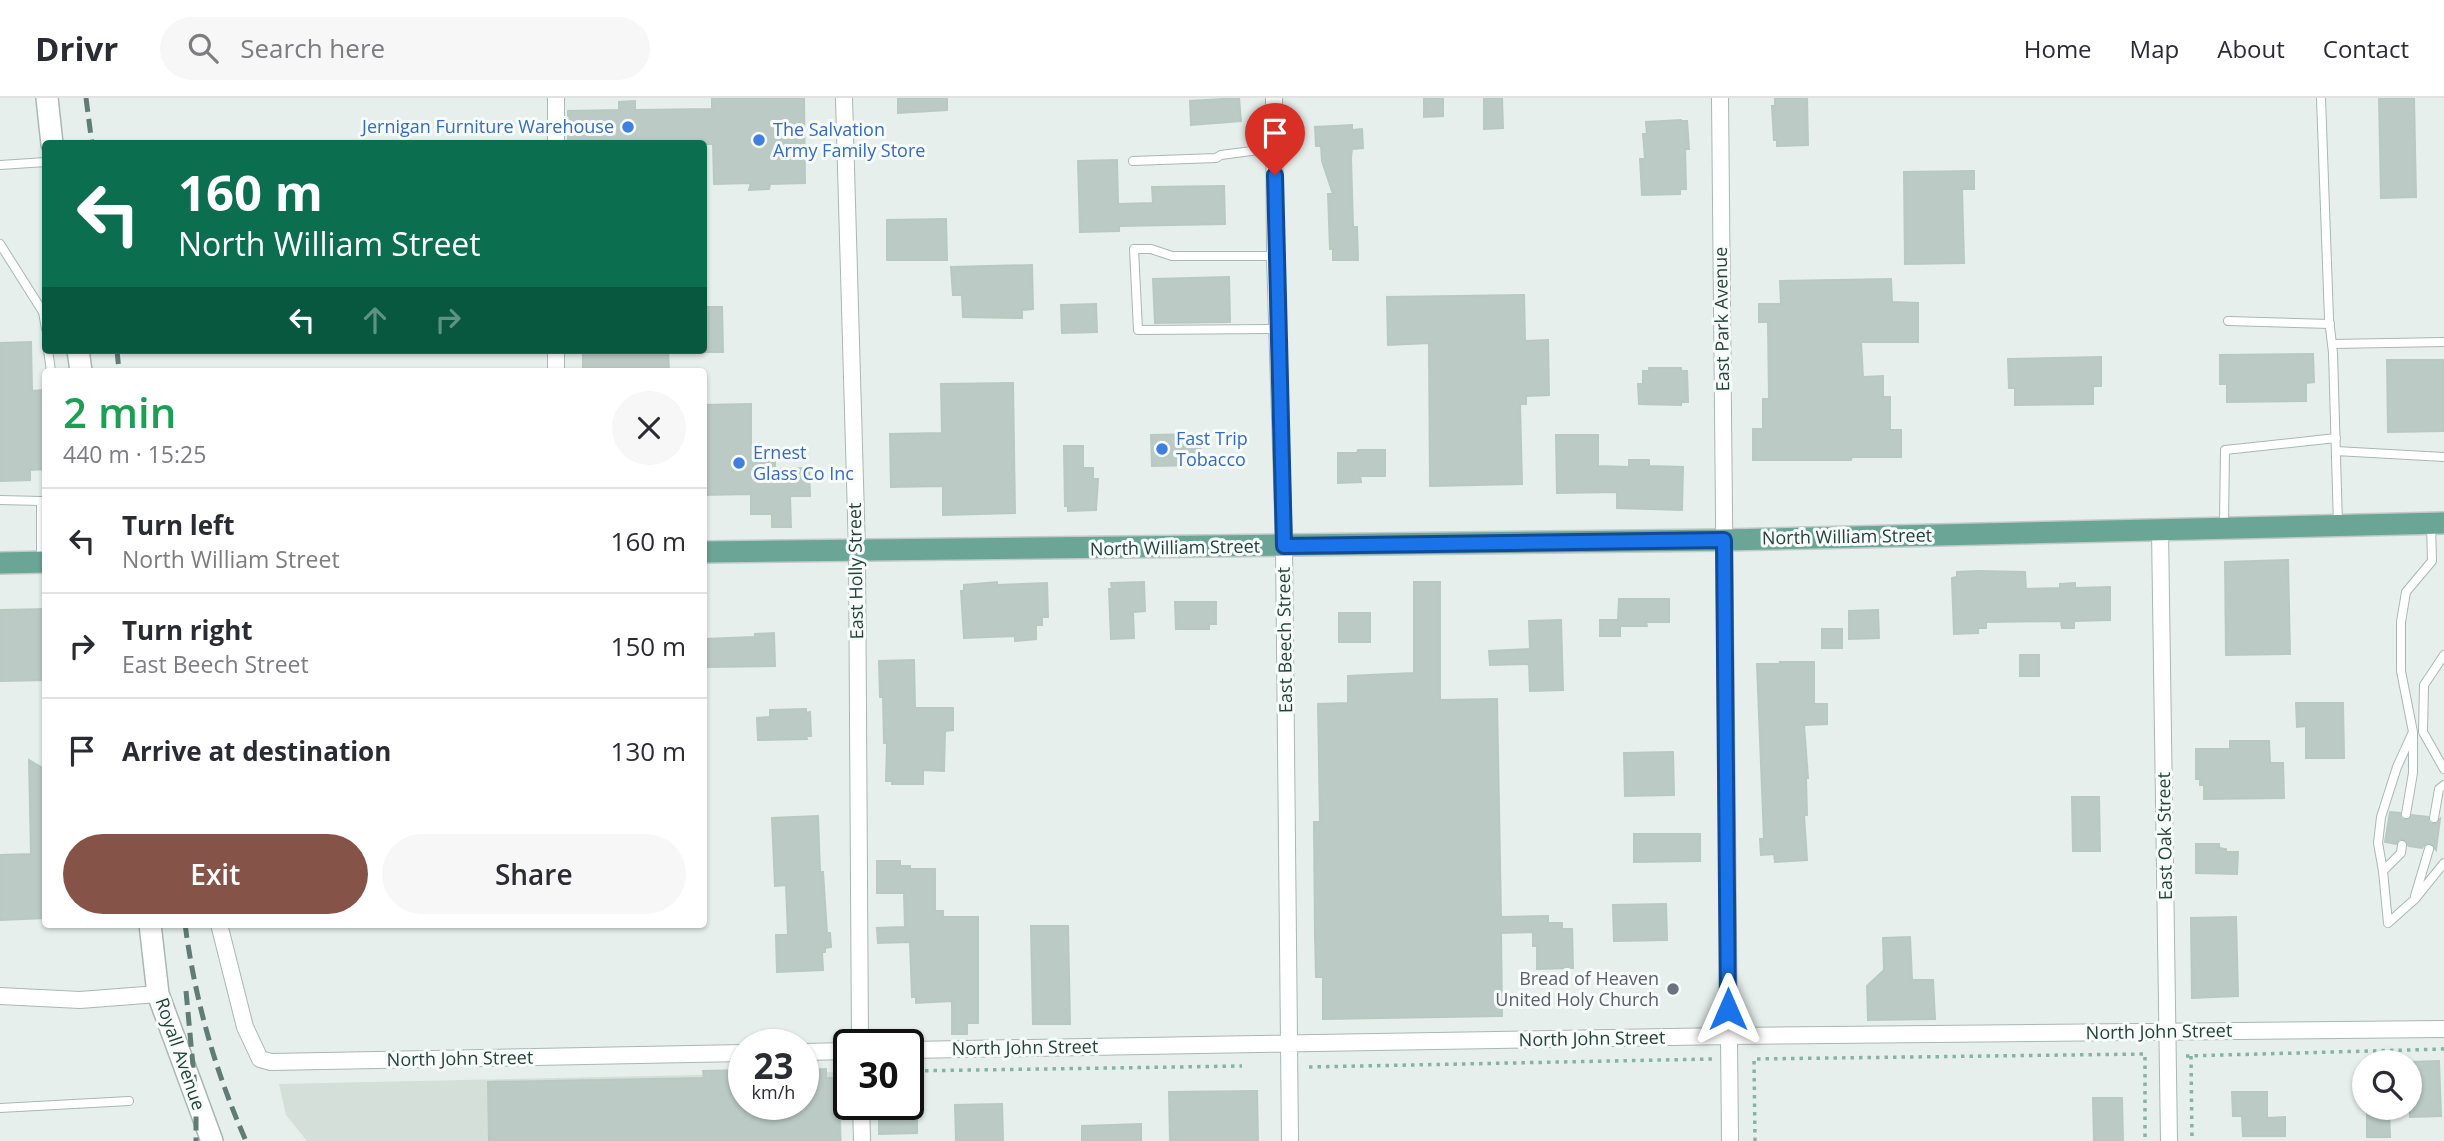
<!DOCTYPE html>
<meta charset="utf-8">
<style>
:root{--surface:#fff;--page:#f7f7f7;--text:#2b2b33;--muted:#7c7c81;--line:#e1e1e2;--accent:#855347}
body{margin:0;font-family:"Open Sans",sans-serif;background:var(--page);color:var(--text);height:100vh;display:flex;flex-direction:column;font-size:26px;white-space:nowrap}
*{box-sizing:border-box;margin:0}
p{font-size:23px;color:var(--muted)}
.icon{flex:none;width:38px;height:38px;fill:none;stroke:currentColor;stroke-width:2;stroke-linecap:round;stroke-linejoin:round}
.map{position:relative;flex:1;overflow:hidden}
.drawer{position:absolute;left:42px;top:270px;width:665px;height:560px;display:flex;flex-direction:column;background:var(--surface);border-radius:7px;box-shadow:0 2px 5px #0004}
.drawer>*{flex:none}
.guide{position:absolute;left:42px;top:42px;width:665px;height:214px;border-radius:7px;box-shadow:0 2px 5px #0004;background:#0b6e4f;color:#fff;overflow:hidden}
.tools{position:absolute;left:2352px;top:952px;display:grid;gap:14px}
.tools a{display:grid;place-items:center;width:70px;height:70px;border-radius:50%;background:var(--surface);box-shadow:0 2px 5px #0004;font-size:35px}
.speed{position:absolute;left:728px;top:931px;display:flex;gap:14px;font-size:35px;font-weight:700;text-align:center}
.speed>*{display:grid;place-content:center;width:91px;height:91px;border-radius:50%;background:var(--surface);box-shadow:0 2px 5px #0004;line-height:1}
.speed small{font-size:18px;font-weight:400}
.speed .limit{border:4px solid #111;border-radius:10px;background:#fff;color:#111}
.pin{position:absolute;display:grid;place-items:center;width:60px;height:60px;color:#fff;margin:-72px -30px;border-radius:50% 50% 50% 0;rotate:-45deg;box-shadow:0 0 7px #0007}
.pin .icon{rotate:45deg}
.me{position:absolute;width:77px;margin:-38px;rotate:0deg;stroke-linejoin:round;filter:drop-shadow(0 0 5px #0008)}
.turn{display:flex;align-items:center;gap:24px;height:147px;padding:0 21px;font-size:32px}
.turn .icon{width:91px;height:91px;stroke-width:2.5}
.turn b{display:block;font-size:49px;line-height:60px}
.lanes{display:flex;align-items:center;height:66px;padding:0 21px;background:#0003;justify-content:center;gap:35px;direction:ltr}
.lanes .off{opacity:.35}
.round{display:grid;place-items:center;flex:none;width:74px;height:74px;border-radius:37px;background:var(--page)}
.head{display:flex;align-items:center;justify-content:space-between;height:119px;padding:0 21px}
h1{font-size:42px;font-weight:600;line-height:52px;color:#1e9e55}
.cta{display:flex;gap:14px;margin-top:auto;padding:14px 21px}
.cta a{flex:1;height:80px;border-radius:42px;background:var(--accent);color:#fff;font-size:28px;font-weight:600;line-height:80px;text-align:center}
.cta a+a{background:var(--page);color:var(--text)}
ul{padding:0;list-style:none}
li{display:flex;align-items:center;gap:21px;height:105px;padding:0 21px;border-top:2px solid var(--line)}
li div{flex:1}
li b{display:block;font-size:26px}
li em{font-style:normal}
header{display:flex;align-items:center;gap:42px;box-sizing:border-box;height:98px;padding:0 35px;background:var(--surface);border-bottom:2px solid var(--line)}
header strong{font-size:33px}
nav{display:flex;gap:38px;margin-inline-start:auto;font-size:24px}
.search{width:490px;height:63px;background:var(--page);display:flex;align-items:center;gap:18px;box-sizing:border-box;padding:0 24px;border-radius:38px;color:var(--muted);font-size:26px}
.map>svg:first-child{display:block}
</style>
<header>
<strong>Drivr</strong>
<div class="search"><svg class="icon" aria-label="search" viewBox="0 0 24 24"><circle cx="10" cy="10" r="6"/><path d="M15 15l6 6"/></svg>Search here</div>
<nav><a>Home</a><a>Map</a><a>About</a><a>Contact</a></nav>
</header>
<div class="map">
<svg width="2444" height="1043" viewBox="0 0 2444 1043">
<rect width="100%" height="100%" fill="#e6efeb"/>
<path fill="#d4dfda" d="M803 974H840L842 1043H307L286 1017 279 986 744 976V1006H803Z"/>
<path fill="#bbcac4" stroke="#b8c9c2" stroke-width="2" d="M712 0H804L805 85 770 86 769 91 749 92 751 85 714 86 713 46H568V13L619 12V4L635 3V12L712 11Z
M898 0H947V12L898 15Z
M1239 0 1241 23 1191 27 1190 3Z
M1424 0H1443V18L1424 19Z
M1484 0H1502L1503 30 1484 31Z
M1775 0H1807L1808 47 1777 48V42H1774L1772 8H1775Z
M2379 0H2414L2416 99 2381 100Z
M1681 22V23H1687L1689 51H1685L1686 91H1680V96L1642 97 1640 61H1645L1643 36H1647L1646 24Z
M1352 27V32L1362 31 1363 50 1352 51 1351 60 1353 129H1357L1358 162H1333V151H1330L1328 96H1333L1322 63 1321 48H1316L1315 29Z
M1117 62 1118 106 1153 105 1152 89 1224 88 1225 126 1119 128V133L1080 134 1078 63Z
M1974 73V91H1962L1964 165 1905 166 1904 74Z
M946 121 947 162H887V122Z
M1032 167 1033 211 1022 212V220L963 219 962 197H953L951 169Z
M1229 179 1230 224 1155 225 1153 181Z
M1891 181 1892 204 1918 205V244H1861L1863 279 1883 278V299H1890V332H1901V359H1852L1851 362H1753V331H1763V301H1769L1768 224H1759V206H1781L1780 183Z
M1524 197 1525 243 1548 242 1549 297 1526 298V306H1520L1522 386 1430 388 1429 245 1388 247 1387 199Z
M1096 206 1097 234 1062 235 1061 207Z
M704 209H722L723 254H704Z
M31 244 32 293 42 292 43 311H46V371L30 372V382L0 383V245Z
M583 252H668L669 273H583Z
M2313 256 2314 284 2306 285V303L2227 304V286H2220V257Z
M2101 259V288H2093V306L2015 307V290H2009L2008 261Z
M2387 262H2444V333L2388 334Z
M1649 270H1681V273H1687L1688 304H1681V307L1639 306 1638 286H1643V273H1649Z
M1013 285 1015 415 943 417V388L891 389 890 336 942 335 941 286Z
M751 306V359H775V371L809 370 810 398H790L791 429H772V416H751V396L704 397V307Z
M1200 336 1201 367 1152 368 1151 337Z
M1556 337H1598V368L1629 369V362H1649V368L1683 369 1682 412 1617 410V394L1557 395Z
M1064 348H1083V370H1093V381H1098L1096 412 1068 413V408H1065Z
M1358 352H1385V378H1360L1361 384 1338 385V355H1357Z
M2288 462 2290 556 2226 557 2225 464Z
M1978 473 2025 474 2026 491 2060 490V486L2075 485V490L2110 489V522L2074 523V530H2062L2061 523 1986 524V530H1978V535L1954 536 1952 480 1957 479V474Z
M997 484V487L1047 485 1048 519H1042V527H1036V541L1015 543V538L964 540 961 493H964V487Z
M1144 484 1145 513 1133 514 1134 540 1111 541 1109 491H1112L1111 485Z
M1414 484H1440V602L1497 601 1501 819 1548 818V825H1562V831H1572L1573 870 1537 871V848H1533V834L1501 835 1502 918 1323 921V879H1316L1315 837 1314 724H1320L1318 606 1348 605V578L1414 575Z
M1619 501H1669V524H1646L1647 528H1620V538H1600V522H1618Z
M1175 504H1216V526H1209V531H1176Z
M46 511V582L0 583V512Z
M1878 512 1879 540 1849 541V513Z
M1339 515H1370V544H1339Z
M1561 522 1563 592 1530 593 1529 566 1490 567 1489 553 1530 551 1529 523Z
M1822 531H1842V550H1822Z
M774 535 775 568 704 569V541L755 539V536Z
M2020 557H2039V578H2020Z
M914 562 915 610H953V632L945 633 944 673 923 672V686H892V683H886L887 645H884L883 599H880L879 563Z
M1780 564H1814V606H1827V626L1804 627 1808 680H1806L1807 717H1804L1807 762 1775 764 1774 756 1761 757 1760 741H1764L1757 566H1780Z
M2296 605H2343L2344 660H2306V628L2297 629Z
M806 611V615L810 614 811 638H806L807 641 758 642 757 620 770 619V612Z
M2230 643H2269L2270 665H2283L2284 700 2204 701V687H2200V681H2196V651H2230Z
M1673 654 1674 697 1625 698 1624 655Z
M29 662 46 672V820L0 822V757L31 756Z
M2072 699H2099L2100 753H2073Z
M2390 714 2400 715 2401 721 2406 722 2412 717 2428 719 2429 725 2434 726 2440 721 2436 752 2430 745 2425 746 2422 750 2409 748 2403 741H2399L2396 746 2385 744Z
M818 718 820 774H823L827 835H830L831 849 825 850V854H822L823 872 777 874 776 837H788L786 787 775 788 772 720Z
M1634 736H1700V763L1634 764Z
M2196 746H2219V750L2226 751V754H2238L2237 776 2196 775Z
M877 763H900V768H910V771H935V813H943V819H978V925H967V936H952V903L916 905V899H912L910 844 878 845 877 830 905 829 904 795H877Z
M1666 806 1667 842 1614 843 1613 807Z
M2236 819 2238 898 2192 900 2191 820Z
M1031 828H1068L1070 926H1033Z
M1910 839 1912 882H1933L1935 921 1868 922 1867 888 1884 872 1883 840Z
M2439 963 2441 1018 2410 1019V964Z
M826 971V980H839L840 1043H489L488 984 704 980 703 973 744 972V1006H803V972Z
M1257 993 1258 1043H1170L1169 994Z
M2232 994H2267V1020L2285 1019V1038H2243L2242 1018H2233Z
M2093 1000H2122L2123 1043H2094Z
M879 1006H900V1013L917 1012V1035L879 1036Z
M1002 1006 1003 1043H956L955 1007Z
M2367 1010H2389L2390 1039H2367Z
M1141 1026V1043H1082V1028Z"/>
<g fill="none" stroke-linecap="round" stroke-linejoin="round">
<g stroke="#a8b8b2" stroke-width="10">
<path id="service" d="M2321 0 2329 221 2333 255 2338 427
M1133 63 1216 60 1221 57 1274 50
M0 67 46 64
M0 146 43 214 46 231
M1275 158H1172L1151 151H1134L1138 232 1278 231
M2228 223 2330 226
M2332 246 2444 244
M48 252 51 273
M2336 353 2444 359
M0 402 41 403V464
M2224 428 2225 352 2336 340
M2444 557 2424 587 2423 634 2444 671
M2406 716 2413 675V634L2401 573V524L2406 494 2432 463 2431 426
M2434 720 2439 691 2444 687
M2383 773 2401 755 2402 747
M2415 798 2429 751
M2388 825 2383 773 2378 745 2381 719 2397 669 2412 636
M2388 825 2415 801 2444 765
M0 1010 129 1003"/>
</g>
<g stroke="#a8b8b2" stroke-width="18">
<path id="minor" d="M844 0 857 453 860 947
M1274 0 1275 158 1284 448 1290 1043
M1720 0 1730 1043
M556 46V0
M556 273V252
M2160 432 2169 1043
M219 826 245 929 260 961 271 964 744 955
M0 898 80 902 158 896
M908 952 1728 938 2444 931
M803 954 849 953
M861 1006 862 1043"/>
</g>
<g stroke="#a8b8b2" stroke-width="24">
<path id="tertiary" d="M47 0 52 46
M78 252 81 273
M150 826 158 896 212 1043"/>
</g>
<g stroke="#c2cac8" stroke-width="24">
<path id="primary" d="M704 454 1724 442 2444 425
M0 465 46 464"/>
</g>
<path stroke="#86b3a5" stroke-width="3.5" stroke-dasharray="3.5 5" stroke-linecap="butt" d="M2186 958 2444 951
M2191 958 2192 1043
M1309 969 1712 961
M908 973 1242 968
M845 974V999
M1755 1043 1754 961 2145 956V1043"/>
<use href="#service" stroke="#fff" stroke-width="8"/>
<use href="#minor" stroke="#fff" stroke-width="16"/>
<use href="#tertiary" stroke="#fff" stroke-width="21"/>
<use href="#primary" stroke="#6aa596" stroke-width="21"/>
<path stroke="#5f7d75" stroke-width="5" stroke-dasharray="14 7" stroke-linecap="butt" d="M86 0 92 46
M117 252 119 273
M185 826C195 902 215 973 246 1043
M186 893 196 1000V1043"/>
</g>
<g fill="none" stroke-linecap="round" stroke-linejoin="round">
<g stroke="#114b97" stroke-width="18">
<path id="route" d="M1275 77 1284 448 1724 442 1728 911"/>
</g>
<use href="#route" stroke="#1a73e8" stroke-width="12"/>
</g>
<g fill="#3f7fe0" stroke="#f7fbf9" stroke-width="2.5">
<circle cx="628" cy="29" r="7"/>
<circle cx="759" cy="42" r="7"/>
<circle cx="1162" cy="351" r="7"/>
<circle cx="739" cy="365" r="7"/>
</g>
<circle fill="#6b7280" stroke="#f7fbf9" stroke-width="2.5" cx="1673" cy="891" r="7"/>
<g text-anchor="middle" stroke-width="6" stroke-linejoin="round" paint-order="stroke">
<g font-size="18" fill="#366cbe" stroke="#f7fbf9" text-anchor="start">
<text x="614" y="35" text-anchor="end">Jernigan Furniture Warehouse</text>
<text x="773" y="38">The Salvation<tspan x="773" dy="21">Army Family Store</tspan></text>
<text x="1176" y="347">Fast Trip<tspan x="1176" dy="21">Tobacco</tspan></text>
<text x="753" y="361">Ernest<tspan x="753" dy="21">Glass Co Inc</tspan></text>
</g>
<g font-size="18" fill="#24423a" stroke="#f7fbf9">
<text transform="translate(1722 221) rotate(-91)" y="6">East Park Avenue</text>
<text transform="translate(1847 439) rotate(-1)" y="6">North William Street</text>
<text transform="translate(1175 450) rotate(-1)" y="6">North William Street</text>
<text transform="translate(856 473) rotate(-91)" y="6">East Holly Street</text>
<text transform="translate(1285 542) rotate(-91)" y="6">East Beech Street</text>
<text transform="translate(2165 738) rotate(-91)" y="6">East Oak Street</text>
<text transform="translate(2159 934) rotate(-1)" y="6">North John Street</text>
<text transform="translate(1592 941) rotate(-1)" y="6">North John Street</text>
<text transform="translate(1025 950) rotate(-1)" y="6">North John Street</text>
<text transform="translate(180 956) rotate(71)" y="6">Royall Avenue</text>
<text transform="translate(460 961) rotate(-1)" y="6">North John Street</text>
</g>
<g font-size="18" fill="#5b616d" stroke="#f7fbf9" text-anchor="end">
<text x="1659" y="887">Bread of Heaven<tspan x="1659" dy="21">United Holy Church</tspan></text>
</g>
</g>
</svg>
<div class="tools">
<a><svg class="icon" aria-label="search" viewBox="0 0 24 24"><circle cx="10" cy="10" r="6"/><path d="M15 15l6 6"/></svg></a>
</div>
<div class="speed"><div>23<small>km/h</small></div><div class="limit">30</div></div>
<div class="pin" style="left:1275px;top:77px;background:#d93025"><svg class="icon" aria-label="arrive" viewBox="0 0 24 24"><path d="M6 21V4h12l-3 4 3 4H6"/></svg></div>
<svg class="me" style="left:1728px;top:911px" viewBox="-20 -20 40 40"><path d="M0-17L14 15 0 8-14 15z" fill="#1a73e8" stroke="#fff" stroke-width="4"/></svg>
<div class="guide">
<div class="turn"><svg class="icon" aria-label="left" viewBox="0 0 24 24"><path d="M17 20v-9H6M10 6l-5 5 5 5"/></svg><div><b>160 m</b>North William Street</div></div>
<div class="lanes"><svg class="icon" aria-label="left" viewBox="0 0 24 24"><path d="M17 20v-9H6M10 6l-5 5 5 5"/></svg><svg class="icon off" aria-label="ahead" viewBox="0 0 24 24"><path d="M12 20V5M6 11l6-6 6 6"/></svg><svg class="icon off" aria-label="right" viewBox="0 0 24 24"><path d="M7 20v-9h11M14 6l5 5-5 5"/></svg></div>
</div>
<section class="drawer">
<div class="head"><div><h1>2 min</h1><p>440 m · 15:25</p></div><a class="round"><svg class="icon" aria-label="close" viewBox="0 0 24 24"><path d="M6 6l12 12M18 6L6 18"/></svg></a></div>
<ul>
<li><svg class="icon" aria-label="left" viewBox="0 0 24 24"><path d="M17 20v-9H6M10 6l-5 5 5 5"/></svg><div><b>Turn left</b><p>North William Street</p></div><em>160 m</em></li>
<li><svg class="icon" aria-label="right" viewBox="0 0 24 24"><path d="M7 20v-9h11M14 6l5 5-5 5"/></svg><div><b>Turn right</b><p>East Beech Street</p></div><em>150 m</em></li>
<li><svg class="icon" aria-label="arrive" viewBox="0 0 24 24"><path d="M6 21V4h12l-3 4 3 4H6"/></svg><div><b>Arrive at destination</b></div><em>130 m</em></li>
</ul>
<div class="cta"><a>Exit</a><a>Share</a></div>
</section>
</div>
